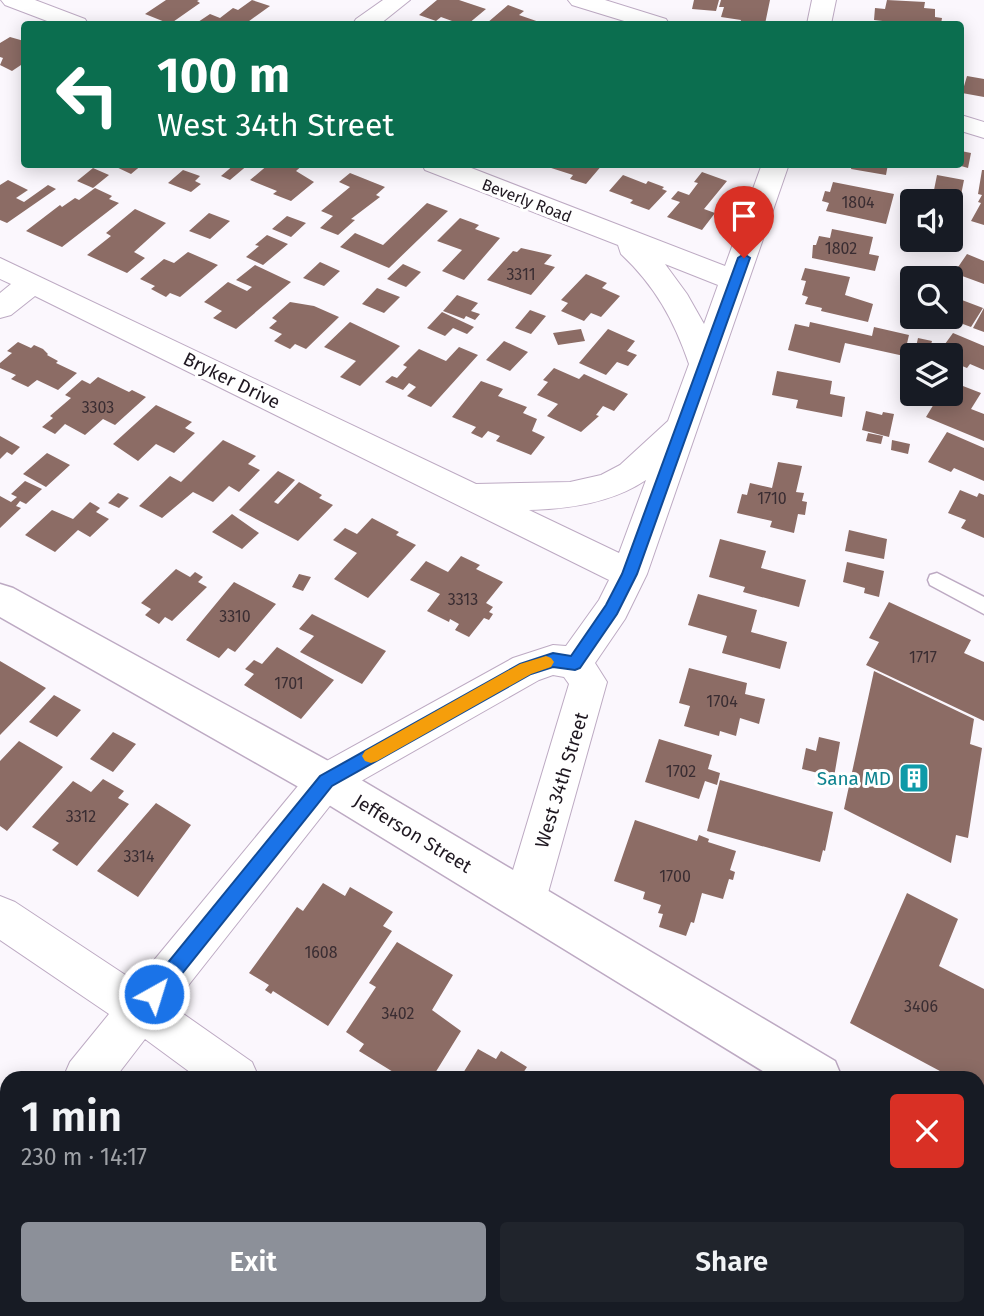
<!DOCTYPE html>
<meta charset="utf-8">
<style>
:root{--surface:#171b24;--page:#20242c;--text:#f1f3f6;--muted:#9ea1a6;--accent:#8c9099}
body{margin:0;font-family:"Fira Sans",sans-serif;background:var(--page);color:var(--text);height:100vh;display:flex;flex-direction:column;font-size:26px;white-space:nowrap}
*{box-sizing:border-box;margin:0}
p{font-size:23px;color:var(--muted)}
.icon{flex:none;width:38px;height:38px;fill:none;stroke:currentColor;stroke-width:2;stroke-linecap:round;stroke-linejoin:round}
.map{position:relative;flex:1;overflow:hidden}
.details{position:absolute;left:0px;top:1071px;width:985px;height:245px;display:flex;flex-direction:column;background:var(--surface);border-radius:21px 21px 0 0;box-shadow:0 4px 18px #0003}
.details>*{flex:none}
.hud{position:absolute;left:21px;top:21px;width:943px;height:147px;border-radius:7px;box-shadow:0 4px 18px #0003;background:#0b6e4f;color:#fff;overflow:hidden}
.controls{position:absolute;left:900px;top:189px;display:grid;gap:14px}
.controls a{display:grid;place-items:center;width:63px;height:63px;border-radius:7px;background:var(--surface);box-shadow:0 4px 18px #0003;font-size:35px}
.pin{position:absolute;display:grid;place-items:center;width:60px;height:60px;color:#fff;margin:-72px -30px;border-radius:50% 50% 50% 0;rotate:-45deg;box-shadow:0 0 7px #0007}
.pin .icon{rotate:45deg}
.me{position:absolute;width:77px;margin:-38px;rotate:39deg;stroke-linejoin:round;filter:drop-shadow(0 0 5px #0008)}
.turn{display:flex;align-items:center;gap:24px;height:147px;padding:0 21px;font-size:32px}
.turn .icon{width:91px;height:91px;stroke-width:2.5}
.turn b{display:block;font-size:49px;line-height:60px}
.round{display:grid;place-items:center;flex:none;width:74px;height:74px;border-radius:7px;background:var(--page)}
.head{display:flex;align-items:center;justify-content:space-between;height:119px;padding:0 21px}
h1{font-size:42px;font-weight:600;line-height:52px}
.primary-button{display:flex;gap:14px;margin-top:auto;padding:14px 21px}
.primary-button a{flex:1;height:80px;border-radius:7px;background:var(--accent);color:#fff;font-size:28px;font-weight:600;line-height:80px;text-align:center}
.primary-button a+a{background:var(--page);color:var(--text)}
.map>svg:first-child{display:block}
</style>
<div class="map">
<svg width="984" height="1316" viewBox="0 0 984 1316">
<rect width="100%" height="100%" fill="#fbf7fd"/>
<path fill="#8c6c65" d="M166 0H199L197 1 200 3 170 24 145 14Z
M252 0 270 6 245 24H195L210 14 220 18 233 8 238 10Z
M437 0H459L486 9 468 24H448L452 21 441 17 436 21 419 15Z
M694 0H719L716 11 692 9Z
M721 0H770L765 24H740L741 20 721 17 724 7H719Z
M887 0 925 2 924 8 935 9V17L942 18 941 24H908L874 20 875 8 885 9Z
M508 5 524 11 519 15 545 24 487 23Z
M10 37 24 41V63L12 71 0 65 3 58 0 57V43Z
M967 76 984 79V97L962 93Z
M961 151 971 153 968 168 961 166Z
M110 164H143L131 174Z
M235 164H249L230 180 221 176Z
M269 164H304L296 171 314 182 291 201 273 194 277 191 250 180Z
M550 164H603L586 184 570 179 573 175 548 167Z
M852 164H888L886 175 851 169Z
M93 168 109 175 93 188 77 181Z
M183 170 200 176 195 181 201 184 191 192 168 183Z
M982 170H984V225L971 221 981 203 978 202 982 195 978 194Z
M702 172 727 181 704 209 715 213 702 230 667 217 680 202 671 199 678 191 689 195 698 183 694 182Z
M350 173 385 187 376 195 380 197 351 219 355 220 338 235 320 228 333 216 321 211 350 187 339 182Z
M623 175 646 184 648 181 664 187 662 189 667 191 649 210 630 203 633 200 609 191Z
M937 175 964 180 960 200 933 195Z
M8 180 28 190 16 198 24 202 48 185 56 189 7 223 0 220V185Z
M833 182 894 194 886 224 826 211 829 203 822 201 825 191 830 192Z
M95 188 112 196 109 199 119 203 62 247 26 231 60 205 62 207 75 198 79 200Z
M427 203 448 211 389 268 340 247 355 233 383 245Z
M950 205 960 206 951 245 935 241 950 240Z
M135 209 166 223 134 252 145 258 127 273 87 255 111 236 106 233Z
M209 213 230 221 210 239 189 231Z
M287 216 306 223 291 237 272 229Z
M460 218 479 225 475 229 500 238 464 280 442 271 462 250 437 241Z
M832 229 873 237 869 254 879 256 875 271 812 258 813 245H816L819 236 830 238Z
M267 235 288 244 263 265 246 257 259 246 255 245Z
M521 248 552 255 544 264 555 267 531 295 487 280 513 251 517 252Z
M188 252 218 265 180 297 170 293 166 297 151 289 155 286 140 279 164 259 174 263Z
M967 254 984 261V284L954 273Z
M320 262 340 271 324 286 303 278Z
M403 264 421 272 406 287 387 279Z
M255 265 291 282 236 329 213 318 222 311 204 302 228 282 247 291 252 287 236 280Z
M805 268 850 277 845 295 873 304 868 322 821 311 822 308 805 304 808 297 802 295 806 281 801 280Z
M586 274 607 283 602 288 620 296 601 317 591 313 584 321 561 311 568 303 561 300Z
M377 288 400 297 384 313 362 304Z
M457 295 478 303 471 311 480 314 475 320 466 316 464 319 443 311Z
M954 297 983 308 971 327 944 317H950V303Z
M290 302 314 306 339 317 306 349 295 344 290 349 274 341 282 334 269 328 277 321 272 318Z
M984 308V332L973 328Z
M530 310 546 316 531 334 515 328Z
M442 312 474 327 467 334 453 328 445 336 427 328Z
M350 322 400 346 360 386 340 377 356 361 324 347Z
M810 322 872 336 874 327 909 335 904 356 845 343 840 363 788 350 795 324 809 327Z
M581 329 585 341 558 345 553 333Z
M608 329 635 341 627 351 637 355 628 366 617 362 606 375 579 363Z
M953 333 984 346V370L970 364 967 368 950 361V355H937Z
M918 338 932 341 929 351 916 347Z
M504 341 528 352 510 371 486 360Z
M18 342 31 348 34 345 43 349 48 354 47 355 58 361 56 363 77 373 58 390 37 380 28 387 11 379 16 375 0 368V363L12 353 7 351Z
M459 347 478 355 431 407 407 396 416 387 409 383 403 390 385 382 392 376 397 378 407 367 403 365 419 349 446 361Z
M554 368 579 379 584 374 628 394 614 411 603 406 596 415 599 416 581 432 547 416 558 404 537 395 548 382 543 380Z
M777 371 832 381 830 394 845 397 842 417 796 408 798 400 772 395Z
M98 377 129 392 132 390 146 397 115 425 103 419 85 435 65 424 55 434 42 427 53 418 50 416 71 398 65 395 82 380 90 384Z
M481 381 503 389 498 396 527 407 523 413 537 419 532 431 545 437 531 455 496 441 500 436 488 431 482 438 471 433 476 427 452 417Z
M950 381 981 393 971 409 984 414V441L926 417 940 394H950Z
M156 405 192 422 185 428 195 433 174 453 156 444 138 461 113 444Z
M866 411 882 415 883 412 894 414 889 437 862 430Z
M947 432 984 448V481L954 468 951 472 928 462Z
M868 433 883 436 881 444 866 441Z
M0 436 20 447 12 455 7 452 0 459Z
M223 440 256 456 248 464 260 470 239 492 229 486 213 502 193 492 162 518 139 506 170 476 181 482Z
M892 440 910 444 908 454 891 450Z
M47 453 70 465 46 487 23 474Z
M778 462 802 466 796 492 804 493 802 501 807 502 805 515 798 514 794 533 770 527 772 521 737 513 742 494 747 495 750 483 772 488Z
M278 471 295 480 274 502 278 504 299 482 322 495 319 498 333 505 298 541 239 510Z
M25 481 42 489 26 504 20 501 16 506 21 508 0 528V496L11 502 17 497 11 494Z
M960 490 977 497 979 493 984 495V538L961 528 966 520 948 513Z
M118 493 129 498 119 508 108 503Z
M90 502 100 508 96 512 109 519 90 537 78 530 55 552 25 535 52 510 73 519Z
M232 514 259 533 242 549 212 532Z
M372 518 399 532 396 535 416 545 368 598 334 579 357 553 333 540 345 528 357 534Z
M849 530 887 539 884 559 845 551Z
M720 539 766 551 761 568 806 580 799 607 743 592 745 587 709 577Z
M461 556 480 565 476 569 503 582 486 603 493 607 489 612 493 614 489 620 484 618 469 637 455 630 459 624 450 619 449 622 427 611 440 594 410 580 426 561 448 572Z
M847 562 884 571 879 597 864 593 865 588 843 582Z
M176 569 190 577 195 572 203 577 198 582 207 587 172 621 165 617 159 624 145 615 151 609 141 603Z
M299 574 311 577 303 591 292 587Z
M234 582 276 604 235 652 228 648 219 658 186 640Z
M698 594 757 610 751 632 787 642 780 669 722 653 727 636 688 625Z
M889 602 971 640 964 653 984 662V721L866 665 879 642 869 638Z
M312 614 386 651 362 684 300 652 314 636 299 629Z
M277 647 334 680 301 719 244 685 254 674 245 669 254 660 262 664Z
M0 661 46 688 0 735Z
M689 668 747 683 745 694 765 699 759 724 740 718 736 736 720 731 719 736 684 726 690 706 679 703Z
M874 671 974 719 970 744 982 748 968 838 956 835 951 863 844 809Z
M54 695 81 710 57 737 29 722Z
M113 732 136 744 113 772 90 759Z
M819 737 840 742 834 777 802 769 806 748 816 751Z
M659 739 712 755 708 769 720 773 717 785 705 781 699 799 645 782Z
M19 741 63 767 7 831 0 826V761Z
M103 779 124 791 118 798 129 804 77 866 52 850 59 843 32 827 73 781 91 792Z
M720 780 833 812 825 851 823 850 820 862 707 831Z
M156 803 191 825 138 897 97 871Z
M635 820 697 841 699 835 709 839 708 842 736 851 730 870 735 872 733 880 729 879 723 899 702 893 694 923 691 922 686 936 659 927 663 914 658 913 661 905 643 899 645 892 614 881Z
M323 883 345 896 350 887 393 912 383 926 392 931 328 1026 273 991 271 994 265 990 269 985 249 973 297 907 303 911Z
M907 893 958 919 939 966 984 989V1099L978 1096V1078H953L850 1023Z
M397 942 453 975 432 1010 461 1031 432 1078H403L359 1051 364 1044 346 1032 376 987 369 983Z
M478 1049 496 1059 501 1051 527 1067 523 1073 531 1078H460Z
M7 1263V1308L0 1303V1272Z
M8 1309H107L102 1316H17Z
M195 1309H242L237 1316H204Z
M325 1309 349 1311 366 1309 375 1316H320Z"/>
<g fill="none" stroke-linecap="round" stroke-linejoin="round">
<g stroke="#bdaac3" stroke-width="3">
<path id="lane" d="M937 573 984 597V614L930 585 928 580 930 575Z
M859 1309H885L882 1316H856Z"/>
</g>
<g stroke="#bdaac3" stroke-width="2">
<path id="street" d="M1 0H35L85 19 88 24H55L5 5Z
M383 0H410L380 24H353L356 19Z
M568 0H605L666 19 669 24H634L572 5Z
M812 0H836L831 24H807Z
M961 115 984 122V138L961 131Z
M422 164H461L725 266 762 164H789L647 574 625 619 595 663 607 682 546 900 540 914 525 919 510 914 504 900 569 684 564 677 553 675 539 680 340 793 172 1006 252 1062 259 1078H198L145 1039 115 1078H63L70 1062 109 1014 0 940V896L15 902 136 982 312 769 513 658 553 645 566 646 599 600 609 580 35 296 11 315 0 318V293L11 284 0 279V258L476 484 570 482 601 475 620 465 668 421 689 364C674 320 655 286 621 254L618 245 425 170ZM665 264 718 285 704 324 687 294ZM646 480 619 553 529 510C569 509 612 503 646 480Z
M7 1151V1205L0 1208V1154Z
M532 1309H589L592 1316H535Z"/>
</g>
<g stroke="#bdaac3" stroke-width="3">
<path id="secondary" d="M0 584 13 588 341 768 835 1061 842 1078H774L311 794 0 617Z
M978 1150 984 1153V1203L978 1200Z"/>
</g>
<use href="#lane" fill="#fff" fill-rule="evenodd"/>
<use href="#street" fill="#fff" fill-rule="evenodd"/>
<use href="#secondary" fill="#fff" fill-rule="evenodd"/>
</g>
<path fill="#1a73e8" stroke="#114b97" stroke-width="2" d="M744 254 750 258 637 574 617 614 580 668 575 670 553 667 531 674 332 786 161 1000 154 1003 148 1000 145 994 148 987 320 776 520 664 553 653 571 656 606 605 622 574 738 258Z"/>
<path fill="#f59e0b" d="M546 656 551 658 554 662 551 667 531 674 377 761 371 763 365 761 362 756 365 751 520 664Z"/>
<defs>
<g id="building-square" transform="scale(1.575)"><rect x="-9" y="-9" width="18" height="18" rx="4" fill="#0f9aa8" stroke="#fff"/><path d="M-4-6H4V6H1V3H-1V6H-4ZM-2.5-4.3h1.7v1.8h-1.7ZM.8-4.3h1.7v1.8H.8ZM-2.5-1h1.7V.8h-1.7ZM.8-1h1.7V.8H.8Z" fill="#fff"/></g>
</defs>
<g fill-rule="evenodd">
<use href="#building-square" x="914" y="778"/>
</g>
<g text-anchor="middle" stroke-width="6" stroke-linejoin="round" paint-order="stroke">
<g font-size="16" fill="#1f1821" stroke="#fff">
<text transform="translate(527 200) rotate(21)" y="6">Beverly Road</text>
</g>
<g font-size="16" fill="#3a2d32">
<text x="858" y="208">1804</text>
<text x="841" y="254">1802</text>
<text x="521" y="280">3311</text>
<text x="98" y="413">3303</text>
<text x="772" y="504">1710</text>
<text x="463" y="605">3313</text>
<text x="235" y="622">3310</text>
<text x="923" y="663">1717</text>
<text x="289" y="689">1701</text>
<text x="722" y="707">1704</text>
<text x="681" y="777">1702</text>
<text x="81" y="822">3312</text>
<text x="139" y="862">3314</text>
<text x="675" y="882">1700</text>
<text x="321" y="958">1608</text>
<text x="921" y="1012">3406</text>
<text x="398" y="1019">3402</text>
</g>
<g font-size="19" fill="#1f1821" stroke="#fff">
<text transform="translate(232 380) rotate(26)" y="7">Bryker Drive</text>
<text transform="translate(561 780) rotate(-73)" y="7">West 34th Street</text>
<text transform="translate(413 833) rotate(31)" y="7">Jefferson Street</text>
</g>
<g font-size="19" fill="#0d838f" stroke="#fff" text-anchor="end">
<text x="891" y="785">Sana MD</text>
</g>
</g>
</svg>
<div class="controls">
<a><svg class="icon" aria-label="sound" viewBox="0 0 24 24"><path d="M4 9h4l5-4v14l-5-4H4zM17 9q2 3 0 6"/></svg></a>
<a><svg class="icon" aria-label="search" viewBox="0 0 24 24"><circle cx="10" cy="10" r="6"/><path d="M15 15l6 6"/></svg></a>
<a><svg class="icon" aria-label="layers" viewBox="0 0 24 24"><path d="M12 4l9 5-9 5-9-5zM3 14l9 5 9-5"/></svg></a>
</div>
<div class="pin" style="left:744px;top:258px;background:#d93025"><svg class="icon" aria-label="arrive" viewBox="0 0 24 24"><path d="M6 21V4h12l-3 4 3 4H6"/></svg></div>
<svg class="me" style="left:154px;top:994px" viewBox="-20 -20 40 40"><circle r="17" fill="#1a73e8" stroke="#fff" stroke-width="3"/><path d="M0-11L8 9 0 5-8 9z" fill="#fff"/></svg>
<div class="hud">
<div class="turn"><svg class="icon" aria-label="left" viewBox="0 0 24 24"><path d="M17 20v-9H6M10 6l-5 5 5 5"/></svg><div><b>100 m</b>West 34th Street</div></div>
</div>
<section class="details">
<div class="head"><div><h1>1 min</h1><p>230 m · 14:17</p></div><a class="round" style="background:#d93025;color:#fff"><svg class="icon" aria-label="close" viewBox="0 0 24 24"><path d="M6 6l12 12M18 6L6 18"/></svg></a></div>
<div class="primary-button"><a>Exit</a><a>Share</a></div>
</section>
</div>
